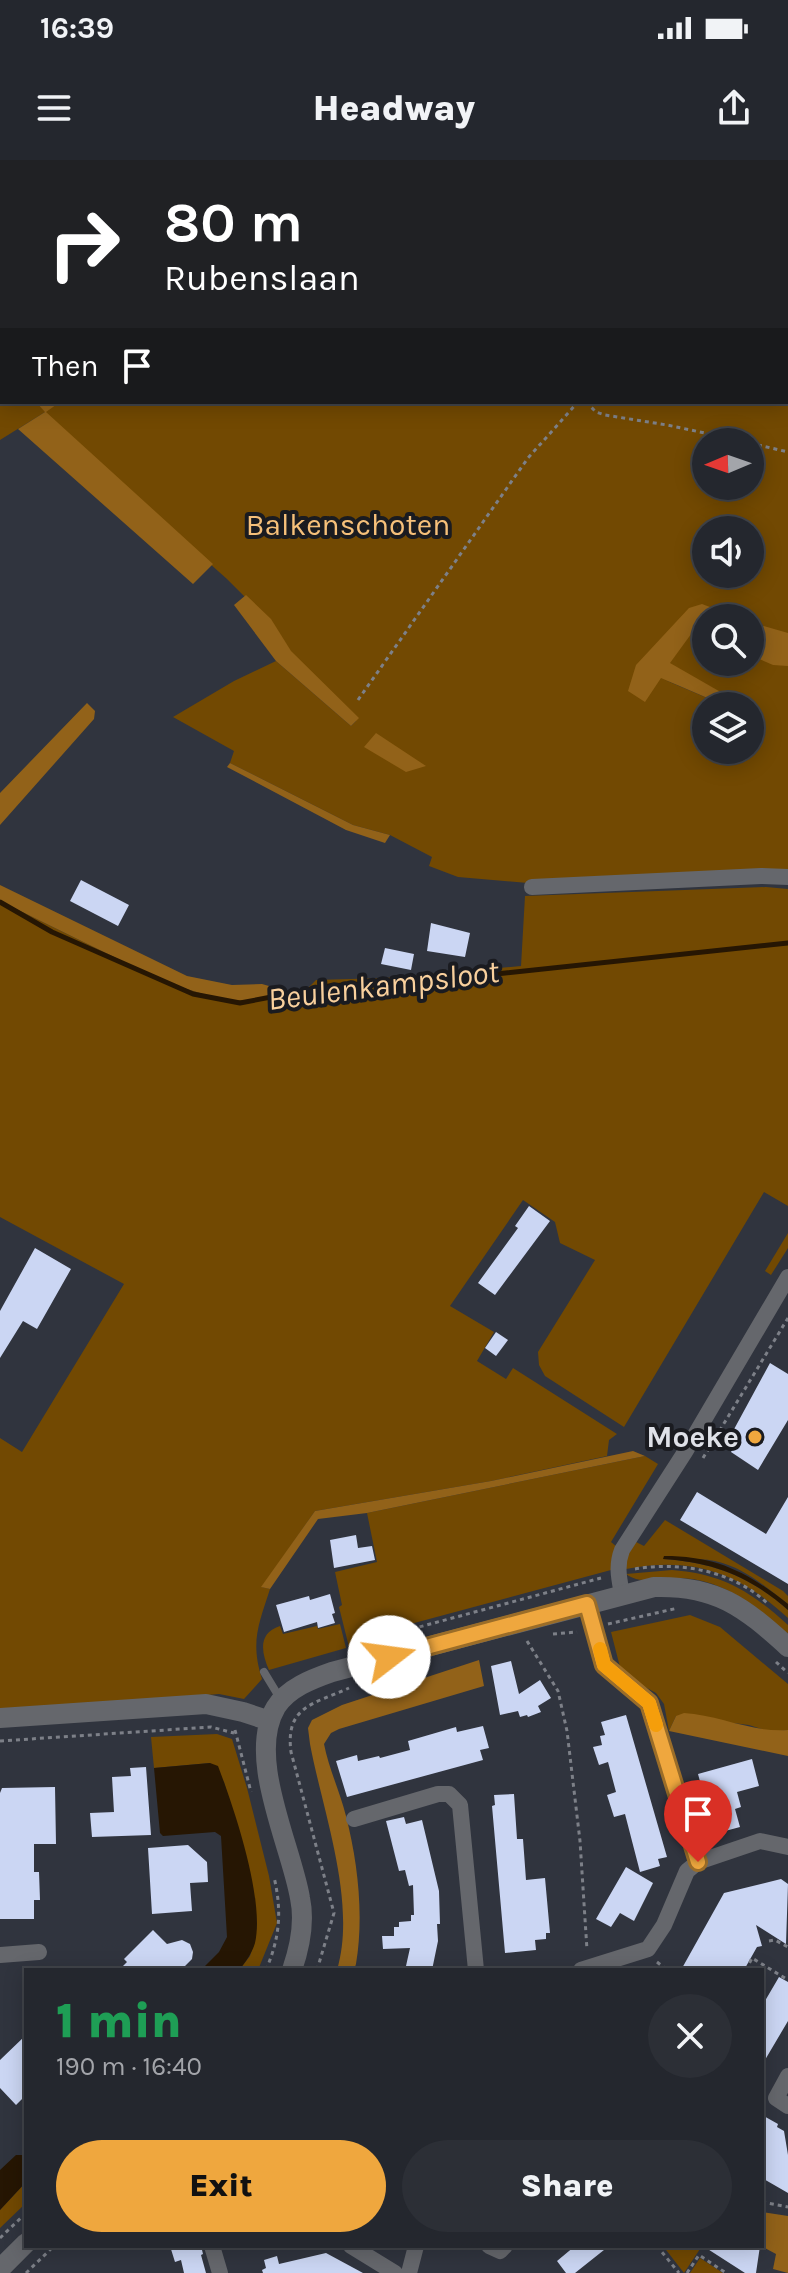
<!DOCTYPE html>
<meta charset="utf-8">
<style>
:root{--surface:#24272e;--page:#2c2f36;--text:#f1f3f6;--muted:#a3a5aa;--line:#41444a;--accent:#efa73e}
body{margin:0;font-family:Karla,sans-serif;background:var(--page);color:var(--text);height:100vh;display:flex;flex-direction:column;font-size:30px;white-space:nowrap}
*{box-sizing:border-box;margin:0}
p{font-size:26px;color:var(--muted)}
.icon{flex:none;width:44px;height:44px;fill:none;stroke:currentColor;stroke-width:2;stroke-linecap:round;stroke-linejoin:round}
.map{position:relative;flex:1;overflow:hidden}
.details{position:absolute;left:24px;top:1808px;width:740px;height:280px;display:flex;flex-direction:column;background:var(--surface);border-radius:0px;box-shadow:0 4px 20px #0003,0 0 0 2px var(--line)}
.details>*{flex:none}
.hud{position:absolute;left:0px;top:0px;width:788px;height:244px;box-shadow:0 4px 20px #0003,0 0 0 2px var(--line);background:#202124;color:#fff;overflow:hidden}
.needle{width:52px;rotate:268deg}
.controls{position:absolute;left:692px;top:268px;display:grid;gap:16px}
.controls a{display:grid;place-items:center;width:72px;height:72px;border-radius:50%;background:var(--surface);box-shadow:0 4px 20px #0003,0 0 0 2px var(--line);font-size:40px}
.pin{position:absolute;display:grid;place-items:center;width:68px;height:68px;color:#fff;margin:-82px -34px;border-radius:50% 50% 50% 0;rotate:-45deg;box-shadow:0 0 8px #0007}
.pin .icon{rotate:45deg}
.me{position:absolute;width:88px;margin:-44px;rotate:75deg;stroke-linejoin:round;filter:drop-shadow(0 0 6px #0008)}
.turn{display:flex;align-items:center;gap:28px;height:168px;padding:0 32px;font-size:36px}
.turn .icon{width:104px;height:104px;stroke-width:2.5}
.turn b{display:block;font-size:56px;line-height:68px}
.then{display:flex;align-items:center;height:76px;padding:0 32px;background:#0003;gap:16px;font-size:30px}
.round{display:grid;place-items:center;flex:none;width:84px;height:84px;border-radius:42px;background:var(--page)}
.headline{display:flex;align-items:center;justify-content:space-between;height:136px;padding:0 32px}
h1{font-size:48px;font-weight:800;line-height:60px;color:#1e9e55}
.action{display:flex;gap:16px;margin-top:auto;padding:16px 32px}
.action a{flex:1;height:92px;border-radius:48px;background:var(--accent);color:#111;font-size:32px;font-weight:800;line-height:92px;text-align:center}
.action a+a{background:var(--page);color:var(--text)}
.status{display:flex;justify-content:space-between;align-items:center;height:56px;padding:0 40px;background:var(--surface);direction:ltr}
.status svg{height:22px;fill:currentColor}
header{display:flex;justify-content:space-between;align-items:center;height:104px;padding:0 32px;background:var(--surface);font-size:36px;font-weight:800}
.map>svg:first-child{display:block}
</style>
<div class="status"><b>16:39</b><svg viewBox="0 0 49 12"><path d="M0 12V9h3v3zM5 12V6h3v6zM10 12V3h3v9zM15 12V0h3v12zM26 1h20v11H26zM47 4h2v5h-2z"/></svg></div>
<header><svg class="icon" aria-label="menu" viewBox="0 0 24 24"><path d="M4 6h16M4 12h16M4 18h16"/></svg>Headway<svg class="icon" aria-label="share" viewBox="0 0 24 24"><path d="M12 15V3M7 8l5-5 5 5M5 13v7h14v-7"/></svg></header>
<div class="map">
<svg width="788" height="2113" viewBox="0 0 788 2113">
<rect width="100%" height="100%" fill="#30343e"/>
<path fill="#724902" fill-rule="evenodd" d="M0 0H788V711L528 723 458 717 429 706 432 697 390 675 353 665 230 603 234 591 173 557 234 521 276 501 351 566 356 561 307 513 254 446 227 419 47 259 45 252 0 280V186L2 242H36L45 251 60 242H786V2H2L0 118ZM706 282H750V326H706ZM706 370H750V414H706ZM706 458H750V502H706ZM665 520 735 546H750V590H706V546H726Z
M766 727 788 729V1046L764 1032 624 1267 545 1216 539 1205 538 1192 595 1100 560 1083 555 1062 523 1040 450 1146 494 1172 477 1201 506 1219 513 1208 617 1274 609 1280 607 1296 491 1321 315 1351 262 1427 270 1429C259 1464 250 1481 262 1519L244 1539 219 1534 0 1552V1278L22 1292 124 1124 0 1057V741L167 823 223 840H252L309 827 316 820 385 818 521 806 525 736Z
M788 1073V1088L771 1115 765 1111Z
M645 1296 658 1304 611 1382 617 1387 611 1410 366 1476 349 1487 339 1447 342 1445 335 1412 377 1402 367 1353Z
M665 1360 783 1431 788 1436V1444C766 1427 743 1407 715 1401 699 1398 680 1399 663 1399 712 1402 751 1417 788 1450V1458C739 1413 693 1396 626 1409L624 1401 636 1382 644 1386Z
M672 1410C723 1414 750 1431 788 1465V1473L784 1472C753 1443 719 1417 674 1418 656 1418 641 1425 626 1414Z
M690 1455 720 1467 788 1524V1570L771 1572 749 1565 676 1556 669 1571 664 1544 656 1533 629 1518 620 1507 611 1472Z
M340 1464 346 1488 269 1510C261 1492 258 1473 280 1466L283 1474 317 1466 318 1469Z
M217 1574 232 1579 247 1628 269 1716 277 1763 258 1810H239L250 1796 254 1783 257 1764 253 1734 249 1709 224 1622 210 1603 154 1608 151 1577Z
M26 2022V2043L0 2068V2050Z
M663 2086H702L684 2113Z
M700 2098 723 2113H690Z"/>
<path fill="#926219" d="M36 242H60L46 252 213 404 193 424 18 269 45 252Z
M246 435 271 459 291 491 359 558 351 566 276 501 234 445Z
M702 444 739 458H706V475L694 470 670 503 745 546H726L661 518 645 542 628 531 636 505 689 448Z
M750 462 788 473V506L773 505 750 495Z
M87 543 95 551 94 559 0 665V633Z
M376 573 426 606 406 612 364 587Z
M230 603 353 665 390 675 385 683 346 670 227 607Z
M0 725 187 816 232 825 262 824 269 826 274 835 252 840H223L167 823 0 741Z
M633 1291 645 1296 367 1353 318 1359 270 1429 261 1427 315 1351 491 1321Z
M479 1500 484 1526 339 1569 331 1573 324 1584C329 1609 340 1632 346 1656 358 1703 364 1756 356 1804L354 1810H337C357 1742 323 1653 310 1584L308 1568 312 1560 342 1545Z
M684 1553C719 1555 753 1573 788 1570V1596L669 1571 676 1556Z
M762 2052 788 2056V2113L773 2109 776 2094 761 2086Z"/>
<path fill="#261603" d="M664 1396C717 1396 747 1412 788 1444V1450C751 1417 713 1402 663 1399Z
M210 1603 218 1606C234 1648 265 1739 255 1783 252 1793 246 1802 239 1810H201L219 1792 227 1777 221 1676 215 1672 163 1676 160 1673 154 1608Z
M16 1995H26V2022L0 2050V2010Z"/>
<g fill="none" stroke-linecap="round" stroke-linejoin="round">
<path stroke="#261603" stroke-width="5" d="M0 742 52 772 193 834 240 843 329 826 468 817 788 783"/>
</g>
<path fill="#cbd6f3" d="M81 720 129 745 118 766 70 741Z
M431 763 470 773 465 797 427 791Z
M385 788 414 794 411 810 381 804Z
M529 1046 550 1061 495 1135 478 1123 518 1068 515 1066Z
M35 1088 71 1109 37 1169 23 1161 0 1198V1151Z
M496 1172 508 1180 496 1196 485 1188Z
M770 1203 788 1214V1260L758 1310 731 1292 733 1288 726 1284Z
M697 1332 766 1374 788 1337V1424L680 1360Z
M356 1375 358 1388 372 1386 375 1400 334 1408 330 1380Z
M330 1434 335 1453 332 1454 335 1463 318 1468 317 1462 284 1472 276 1445 309 1436 310 1440Z
M511 1501 519 1534 540 1520 551 1538 538 1546 541 1552 528 1557 527 1555 520 1557 518 1551 500 1555 491 1506Z
M626 1555 667 1697 658 1699 660 1706 640 1712 625 1654 614 1657 607 1635 616 1632 608 1602 599 1605 593 1587 602 1585 600 1576 605 1575 601 1562Z
M483 1566 489 1588 480 1590 483 1600 347 1637 336 1601 357 1595 358 1601 379 1596 380 1598 410 1590 408 1581 456 1567 457 1572Z
M752 1599 759 1626 737 1632 741 1647 735 1649 740 1667 714 1674 698 1614Z
M146 1607 151 1675 92 1677 90 1653 114 1652 112 1617 131 1616 130 1608Z
M55 1627 56 1684H34V1712H39L40 1740H34V1759H0V1633L2 1628Z
M514 1634 517 1679H523L526 1720 545 1718 550 1773H546V1779L535 1780 536 1790 505 1793 492 1646 495 1645 494 1635Z
M404 1657 406 1664 422 1660 439 1731 440 1764H437L438 1781 432 1810 406 1806 410 1788 383 1789 382 1776H394V1767H399V1762L411 1761V1755H414L413 1725 409 1726 405 1710 399 1711 386 1661Z
M188 1685 207 1702 208 1722 190 1723 192 1751 152 1754 148 1688Z
M626 1707 653 1723 634 1761 620 1753 611 1767 596 1759Z
M781 1719 788 1724 786 1784 756 1765 762 1786 757 1787 744 1810H681L724 1733Z
M153 1770 167 1784 182 1780 190 1784 193 1792 192 1799 181 1810H119L127 1802 124 1799Z
M779 1817 788 1822V1861L762 1905V1846Z
M26 1875V1935L16 1945 0 1928V1900Z
M762 1955 778 1964 777 1967 784 1971 788 1995V2033L762 2018Z
M170 2086H201L203 2094 201 2095 206 2113H184L181 2100 175 2102Z
M575 2086H609L575 2113H566L557 2101Z
M703 2086H760L756 2113H745Z
M326 2093 363 2113H263L262 2110 266 2108 264 2100 277 2096 279 2104Z"/>
<g fill="none" stroke-linecap="round" stroke-linejoin="round">
<path stroke="#7d8088" stroke-width="3" stroke-dasharray="4 4" stroke-linecap="butt" d="M586 242 596 252 605 255 667 265 747 282
M750 283 788 292
M358 540 528 298 578 242
M703 1298 788 1158
M635 1409C680 1401 733 1411 767 1443
M608 1464 678 1448
M553 1474 577 1472
M527 1481 558 1531 567 1571 580 1681 587 1790
M366 1483 382 1477 601 1418
M776 1502 788 1513
M235 1570 251 1632
M0 1581 211 1567 234 1573
M769 1781 775 1780 788 1787
M657 1802 667 1810
M266 1810C280 1777 282 1751 274 1717
M317 1810 334 1753 291 1592C285 1546 314 1544 349 1528
M746 1810 752 1798 788 1820
M762 2042 788 2047
M0 2078 26 2053
M657 2086 679 2113
M26 2113 54 2086
M687 2113 699 2095 726 2113"/>
<path stroke="#65676c" stroke-width="8" d="M264 1512 281 1540"/>
<path stroke="#65676c" stroke-width="16" d="M532 727 761 716 788 717
M622 1434C619 1418 616 1406 622 1390L685 1292 788 1117
M587 1444 604 1505 649 1543 698 1702
M354 1659 438 1634H449L460 1645 476 1810
M0 1795 39 1792
M581 1810 648 1789 664 1765 687 1711 698 1702 760 1681 788 1687
M788 1916 776 1938 788 1946
M212 2086 220 2113
M351 2086 395 2113
M489 2086 500 2091 505 2086
M409 2113 416 2086"/>
<path stroke="#65676c" stroke-width="20" d="M0 1558 206 1544 243 1552 270 1561
M292 1810C300 1787 305 1762 300 1738 291 1685 246 1597 276 1547 288 1528 312 1519 332 1512L654 1427C716 1425 744 1447 788 1487
M0 2109 26 2083"/>
</g>
<g fill="none" stroke-linecap="round" stroke-linejoin="round">
<g stroke="#9b6d28" stroke-width="20">
<path id="route" d="M389 1497 587 1444 604 1505 649 1543 698 1702"/>
</g>
<use href="#route" stroke="#efa73e" stroke-width="14"/>
<path stroke="#f59e0b" stroke-width="14" d="M600 1489 604 1505 649 1543 656 1565"/>
</g>
<circle fill="#efa73e" stroke="#1a1b20" stroke-width="3" cx="755" cy="1277" r="8"/>
<g text-anchor="middle" stroke-width="8" stroke-linejoin="round" paint-order="stroke">
<g font-size="30" fill="#f6c07a" stroke="#1a1b20">
<text x="348" y="375">Balkenschoten</text>
</g>
<g font-size="30" font-weight="bold" fill="#dfe1e8" stroke="#1a1b20" text-anchor="end">
<text x="739" y="1287">Moeke</text>
</g>
<g font-size="32" font-style="italic" fill="#f9d09d" stroke="#1a1b20">
<text transform="translate(383 825) rotate(-7)" y="11">Beulenkampsloot</text>
</g>
</g>
</svg>
<div class="controls">
<a><svg class="needle" viewBox="-14 -14 28 28"><path d="M0-13l5 13h-10z" fill="#e53935"/><path d="M0 13l5-13h-10z" fill="#a3a5aa"/></svg></a>
<a><svg class="icon" aria-label="sound" viewBox="0 0 24 24"><path d="M4 9h4l5-4v14l-5-4H4zM17 9q2 3 0 6"/></svg></a>
<a><svg class="icon" aria-label="search" viewBox="0 0 24 24"><circle cx="10" cy="10" r="6"/><path d="M15 15l6 6"/></svg></a>
<a><svg class="icon" aria-label="layers" viewBox="0 0 24 24"><path d="M12 4l9 5-9 5-9-5zM3 14l9 5 9-5"/></svg></a>
</div>
<div class="pin" style="left:698px;top:1702px;background:#d93025"><svg class="icon" aria-label="arrive" viewBox="0 0 24 24"><path d="M6 21V4h12l-3 4 3 4H6"/></svg></div>
<svg class="me" style="left:389px;top:1497px" viewBox="-20 -20 40 40"><circle r="19" fill="#fff"/><path d="M0-13L10 11 0 6-10 11z" fill="#efa73e"/></svg>
<div class="hud">
<div class="turn"><svg class="icon" aria-label="right" viewBox="0 0 24 24"><path d="M7 20v-9h11M14 6l5 5-5 5"/></svg><div><b>80 m</b>Rubenslaan</div></div>
<div class="then">Then<svg class="icon" aria-label="arrive" viewBox="0 0 24 24"><path d="M6 21V4h12l-3 4 3 4H6"/></svg></div>
</div>
<section class="details">
<div class="headline"><div><h1>1 min</h1><p>190 m · 16:40</p></div><a class="round"><svg class="icon" aria-label="close" viewBox="0 0 24 24"><path d="M6 6l12 12M18 6L6 18"/></svg></a></div>
<div class="action"><a>Exit</a><a>Share</a></div>
</section>
</div>
